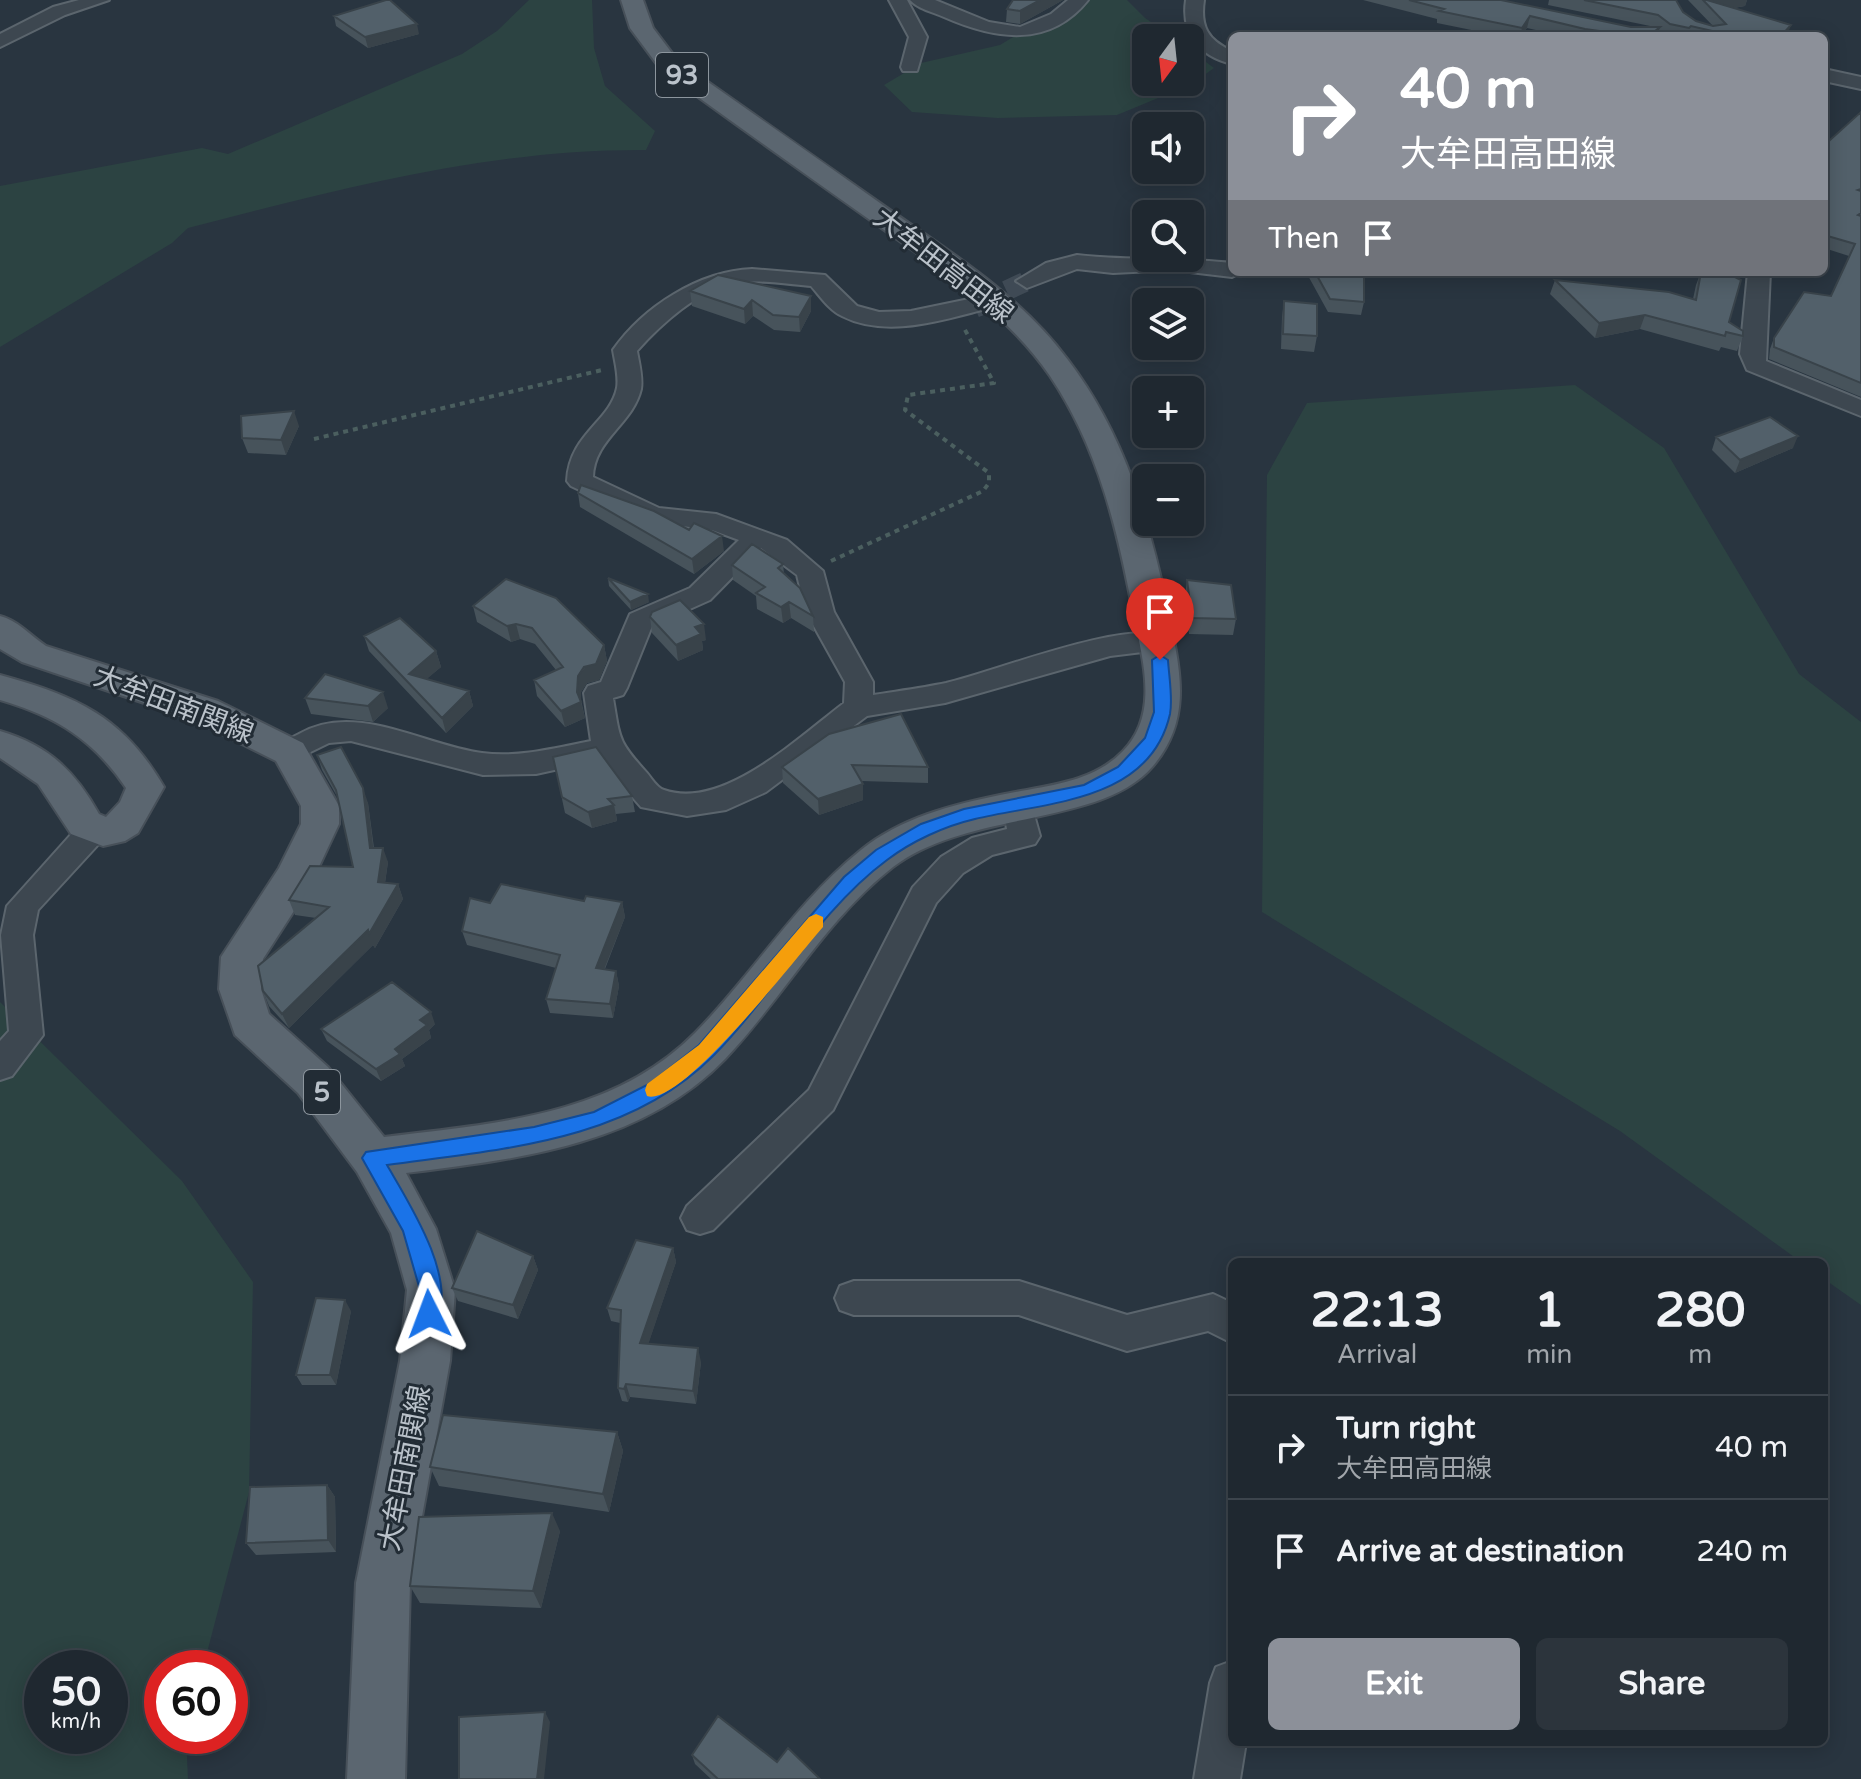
<!DOCTYPE html>
<meta charset="utf-8">
<style>
:root{--surface:#1f2830;--page:#2c343c;--text:#f1f3f6;--muted:#a1a6ab;--line:#3c444c;--accent:#8c9099}
body{margin:0;font-family:"Varela Round","Noto Sans JP",sans-serif;background:var(--page);color:var(--text);height:100vh;display:flex;flex-direction:column;font-size:30px;white-space:nowrap}
*{box-sizing:border-box;margin:0}
p{font-size:26px;color:var(--muted)}
.icon{flex:none;width:44px;height:44px;fill:none;stroke:currentColor;stroke-width:2;stroke-linecap:round;stroke-linejoin:round}
.map{position:relative;flex:1;overflow:hidden}
.details{position:absolute;left:1228px;top:1258px;width:600px;height:488px;display:flex;flex-direction:column;background:var(--surface);border-radius:12px;box-shadow:0 4px 20px #0003,0 0 0 2px var(--line)}
.details>*{flex:none}
.banner{position:absolute;left:1228px;top:32px;width:600px;height:244px;border-radius:12px;box-shadow:0 4px 20px #0003,0 0 0 2px var(--line);background:#8c9099;color:#fff;overflow:hidden}
.needle{width:52px;rotate:195deg}
.tools{position:absolute;left:1132px;top:24px;display:grid;gap:16px}
.tools a{display:grid;place-items:center;width:72px;height:72px;border-radius:12px;background:var(--surface);box-shadow:0 4px 20px #0003,0 0 0 2px var(--line);font-size:40px}
.speed{position:absolute;left:24px;top:1650px;display:flex;gap:16px;font-size:40px;font-weight:700;text-align:center}
.speed>*{display:grid;place-content:center;width:104px;height:104px;border-radius:50%;background:var(--surface);box-shadow:0 4px 20px #0003,0 0 0 2px var(--line);line-height:1}
.speed small{font-size:20px;font-weight:400}
.speed .limit{border:12px solid #d22;background:#fff;color:#111}
.pin{position:absolute;display:grid;place-items:center;width:68px;height:68px;color:#fff;margin:-82px -34px;border-radius:50% 50% 50% 0;rotate:-45deg;box-shadow:0 0 8px #0007}
.pin .icon{rotate:45deg}
.me{position:absolute;width:88px;margin:-44px;rotate:357deg;stroke-linejoin:round;filter:drop-shadow(0 0 6px #0008)}
.turn{display:flex;align-items:center;gap:28px;height:168px;padding:0 40px;font-size:36px}
.turn .icon{width:104px;height:104px;stroke-width:2.5}
.turn b{display:block;font-size:56px;line-height:68px}
.then{display:flex;align-items:center;height:76px;padding:0 40px;background:#0003;gap:16px;font-size:30px}
.eta{display:flex;justify-content:space-evenly;align-items:center;height:136px;text-align:center}
.eta b{font-size:48px;font-weight:700;line-height:56px}
.button{display:flex;gap:16px;margin-top:auto;padding:16px 40px}
.button a{flex:1;height:92px;border-radius:12px;background:var(--accent);color:#fff;font-size:32px;font-weight:700;line-height:92px;text-align:center}
.button a+a{background:var(--page);color:var(--text)}
ul{padding:0;list-style:none}
li{display:flex;align-items:center;gap:24px;height:104px;padding:0 40px;border-top:2px solid var(--line)}
li div{flex:1}
li b{display:block;font-size:30px}
li em{font-style:normal}
.map>svg:first-child{display:block}
</style>
<div class="map">
<svg width="1861" height="1779" viewBox="0 0 1861 1779">
<rect width="100%" height="100%" fill="#293540"/>
<path fill="#2c4342" fill-rule="evenodd" d="M529 0H592L594 48 605 86 655 131 646 150C489 149 340 189 188 228L172 243 0 347V186L202 148 228 154 462 54 497 31Z
M1073 0H1127L1145 18 1175 38H1146V82H1190V50L1214 68 1192 84 1117 115 998 118 912 112 884 85 921 63 1000 45Z
M1575 385 1664 448 1799 674 1861 722V1305L1824 1279V1262H1801L1620 1131 1262 912 1267 475 1307 403Z
M0 1002 182 1181 253 1282 249 1492 203 1668H162V1736H186L188 1779H0ZM42 1668H110V1736H42Z"/>
<g fill="none" stroke-linecap="round" stroke-linejoin="round">
<path stroke="#3f4a55" stroke-width="20" stroke-dasharray="20 10" stroke-linecap="butt" d="M979 303 1027 281"/>
<path stroke="#3f4a55" stroke-width="26" stroke-dasharray="26 13" stroke-linecap="butt" d="M974 305 984 301"/>
<g stroke="#5b656d" stroke-width="4">
<path id="minor" d="M79 0H109L65 15 0 47V34L53 7Z
M889 0H907L927 37 917 71H903L901 67 909 37Z
M910 0H935L989 22 1020 27 1051 14 1068 0H1088C1049 49 994 39 944 17 933 12 918 9 910 0Z
M1186 0H1204C1200 27 1208 40 1232 51V64C1199 56 1181 34 1186 0Z
M1824 69 1861 77V89L1824 81Z
M1077 255C1129 261 1180 257 1232 263V272H1242L1232 277 1173 270 1113 273 1077 269 1027 288 1016 281 1046 263Z
M752 269 825 275 857 306 879 312 911 311 974 298 985 305 982 310C939 321 885 338 842 316 829 310 820 296 811 286 786 284 759 279 735 283 699 289 660 325 637 351 639 363 643 377 641 389 633 424 594 439 593 477L659 508 716 514 787 540 823 571 834 612 873 682V695C898 691 922 688 946 683 1000 670 1117 622 1167 635L1171 642 1167 649 1110 656 945 703 867 716 766 792 726 810 687 816 641 807 600 760 536 774 483 775 351 741 329 743 290 762 279 759 275 752C281 743 289 739 299 734 355 701 423 745 482 753 518 758 556 748 591 741L584 693 588 686 601 682 630 614 690 588 739 540 712 530 645 521 571 486 567 481C569 434 610 422 617 388 619 376 615 362 613 350 643 307 699 271 752 269ZM761 548 797 575 806 612 845 682 844 703C800 736 723 811 664 790 657 788 652 779 647 773 618 741 620 740 613 698L623 695 627 688 652 626 710 600Z
M1748 272H1770L1766 361 1861 400V416L1747 370 1740 354Z
M1018 794 1029 797 1040 836 1035 844 992 855 963 873 936 903 833 1110 713 1230 700 1234 687 1230 681 1218 687 1206 809 1090 913 887 941 857 972 838 1007 829 1003 805 1007 797Z
M95 817 106 820 111 828 106 836 38 910 33 935 43 1035 12 1076 0 1080V1041L9 1031 1 935 7 906 84 820Z
M854 1281H1019L1127 1315 1213 1294 1232 1303V1343L1208 1331 1127 1351 1019 1315H854L840 1310 835 1298 840 1286Z
M1232 1661V1742H1246L1240 1779H1194L1210 1683 1216 1667Z"/>
</g>
<g stroke="#475059" stroke-width="4">
<path id="major" d="M621 0H643L653 28 678 61C748 110 818 159 887 208 952 253 1021 296 1068 360 1125 435 1149 520 1168 610 1179 667 1194 717 1153 766 1102 827 967 810 893 867 825 920 784 997 725 1059 642 1145 519 1159 406 1173L436 1229 455 1290 450 1361 410 1583 405 1779H347L356 1583 400 1361 407 1290 391 1233 357 1172 298 1093 235 1035 219 989 221 957 279 868 301 824V806L276 761 192 719 22 662 0 649V616C17 620 31 636 46 646L218 701 303 743 339 806V824L310 886 263 959 261 989 269 1014 328 1067 384 1137C494 1123 612 1117 695 1033 753 974 796 902 861 850 901 818 951 805 1000 795 1042 786 1092 784 1123 751 1159 714 1143 661 1134 617 1118 532 1099 449 1050 376 1005 310 934 266 870 220 801 171 731 121 662 71L630 28Z
M0 675C76 696 123 716 164 787L138 833 125 841 103 846 71 834 38 784 0 758V731C48 745 75 771 99 814L106 817 120 802 126 788C93 739 55 716 0 700Z"/>
</g>
<path stroke="#4b5f5f" stroke-width="4" stroke-dasharray="5 5" stroke-linecap="butt" d="M314 439 602 370
M831 561 983 491 989 483V473L905 410 908 395 994 383 964 328"/>
<use href="#minor" fill="#3d4750" fill-rule="evenodd"/>
<use href="#major" fill="#5b6670" fill-rule="evenodd"/>
</g>
<path fill="#47535b" d="M1063 0 1020 24 1006 22 1007 9Z
M1363 0H1501L1631 27H1655L1548 5 1549 0H1676L1683 12 1696 21 1713 26 1688 0H1747L1745 6 1734 8 1787 36H1667L1659 30 1657 36H1562L1527 28 1521 36H1501L1437 23V19Z
M334 16 419 34 368 48 336 26Z
M1861 112V397L1769 359 1770 349 1774 338 1831 296 1849 256 1824 248V140L1829 141Z
M1232 195V216L1227 215 1229 200Z
M1306 272H1364V302L1361 315 1328 312Z
M1701 272 1729 322 1743 336 1737 351 1721 347 1719 351 1640 329 1595 338 1550 294 1555 280 1693 299 1696 285Z
M718 275 811 311 800 332 774 330 753 316 745 324 692 306 690 291Z
M1284 301 1317 336 1314 352 1281 349 1282 317Z
M299 426 286 455 248 453 242 438Z
M1716 437 1793 448 1735 473 1712 450Z
M578 493 724 551 694 574 580 507Z
M783 564 784 574 813 616 814 632 791 618 783 623 757 609 756 596 733 580 732 565Z
M608 578 649 602 631 610 609 586Z
M1187 580 1236 619 1233 635 1189 634 1185 596Z
M473 606 604 645 607 661 599 680 587 683 581 692V700L585 718 565 727 537 696 534 680 556 670 535 644 520 639 511 642 477 622Z
M650 617 706 640 702 641 703 650 678 661 652 633Z
M364 636 436 651 441 667 426 679 469 691 473 706 446 733 369 651Z
M305 698 388 708 373 722 311 714Z
M829 734 928 767V783L861 781 863 784V800L819 815 783 783 782 767Z
M317 755 368 803 374 848 388 862 385 883 398 884 403 899 375 948 373 945 289 1028 269 1006 263 991 316 918 295 915 289 900 353 867 338 798 322 770Z
M553 757 632 796 635 812 616 814 617 821 592 828 565 813Z
M584 901 622 902 625 917 605 969 616 971 619 986 613 1018 550 1013 546 999 556 968 467 945 462 931 490 903Z
M435 1024 429 1030 431 1038 402 1059 405 1066 381 1081 327 1041 321 1029Z
M673 1248 676 1262 648 1344 701 1362 696 1404 630 1397 628 1402 622 1401 618 1388 620 1323 611 1321 607 1308Z
M533 1256 538 1270 518 1319 458 1301 452 1288Z
M351 1311 336 1385H302L296 1375Z
M617 1432 623 1451 609 1512 439 1486 430 1467Z
M327 1485 335 1497 336 1552 256 1555 246 1543Z
M560 1531 541 1608 420 1603 410 1586Z
M692 1755 777 1762 820 1779H711L695 1764Z"/>
<path fill="#39434a" d="M1040 0H1063L1020 24V11Z
M1713 0H1747L1745 6 1714 11 1710 1Z
M1530 16 1527 28 1521 36H1520L1522 28Z
M417 24 419 34 368 48 365 37Z
M1791 25 1787 36H1781Z
M1660 27 1657 36H1649Z
M811 296V311L800 332 799 317Z
M752 300 753 316 745 324 744 309Z
M1645 315 1640 329 1595 338 1599 323Z
M294 411 299 426 286 455 281 440Z
M1798 436 1793 448 1735 473 1740 460Z
M722 536 724 551 694 574 692 559Z
M648 594 649 602 631 610 630 602Z
M789 602 791 618 783 623 781 607Z
M516 624 520 639 511 642 507 626Z
M704 624 706 640 702 641 703 650 678 661 676 645 695 627Z
M604 645 607 661 599 680 587 683 581 692V702L585 718 565 727 561 711 577 692 578 676Z
M436 651 441 667 414 690 409 674Z
M469 691 473 706 446 733 442 718Z
M383 692 388 708 373 722 368 706Z
M863 784V800L819 815 818 799Z
M363 788 368 803 375 862 370 848Z
M614 805 617 821 592 828 588 812Z
M383 848 388 862 383 896 378 882Z
M398 884 403 899 375 948 373 945 289 1028 282 1014Z
M622 902 625 917 599 982 596 968Z
M616 971 619 986 613 1018 610 1004Z
M431 1012 435 1024 429 1030 431 1038 402 1059 405 1066 381 1081 376 1069 420 1020Z
M673 1248 676 1262 644 1357 640 1343Z
M533 1256 538 1270 518 1319 513 1305Z
M345 1300 351 1311 336 1385 330 1375Z
M698 1348 701 1362 696 1404 693 1391Z
M626 1384 630 1397 628 1402 624 1389Z
M617 1432 623 1451 609 1512 603 1494Z
M327 1485 335 1497 336 1552 328 1540Z
M552 1513 560 1531 541 1608 533 1591Z
M545 1712 550 1722 544 1779H537Z"/>
<path fill="#52606a" stroke="#39434a" stroke-width="2" d="M386 0H390L417 24 365 37 334 16Z
M1013 0H1040L1020 11 1007 9Z
M1409 0H1501L1631 27H1660L1649 36H1635L1585 29 1530 16 1522 28 1439 11 1444 9Z
M1584 0H1676L1683 12 1696 21 1713 26 1726 24 1703 0H1713L1710 1 1791 25 1781 36H1734L1691 26 1689 28 1670 24 1658 15Z
M1861 112V189L1858 190 1861 191V213L1858 215 1861 216V383L1774 347V338L1804 292 1831 296 1855 244 1824 235V140L1829 141Z
M1315 272H1364V302L1330 299Z
M1701 272 1735 277 1741 280 1729 322 1743 331V336L1726 332 1725 336 1645 315 1599 323 1555 280 1669 292 1696 300Z
M718 275 811 296 799 317 773 315 752 300 744 309 690 291Z
M1284 301 1317 304V336L1283 334Z
M294 411 281 440 242 438 241 416Z
M1770 417 1798 436 1740 460 1716 437Z
M581 485 654 511 689 530 694 523 722 536 692 559 578 493Z
M752 544 783 564 778 568 800 588 813 616 789 602 781 607 756 593 765 587 732 565Z
M608 578 648 594 630 602Z
M506 579 556 598 604 645 596 664 584 667 578 676 577 692 581 702 561 711 534 680 563 667 532 628 516 624 507 626 473 606Z
M1187 580 1231 585 1236 619 1192 618Z
M680 600 704 624 695 627 701 634 676 645 650 617 652 612Z
M400 618 436 651 409 674 469 691 442 718 364 636Z
M325 674 383 692 368 706 305 698Z
M901 714 928 767 852 765 863 784 818 799 782 767 829 734Z
M341 747 363 788 370 848H383L378 882 398 884 369 934 368 930 282 1014 263 991 258 966 329 907 289 900 310 866 353 867 336 790 317 755Z
M596 747 632 796 608 799 614 805 588 812 562 797 553 757Z
M501 884 584 901 586 896 622 902 596 968 616 971 610 1004 546 999 560 955 462 931 470 898 490 903Z
M392 982 431 1012 420 1020 427 1025 395 1049 400 1054 376 1069 321 1029Z
M477 1231 533 1256 513 1305 452 1288Z
M636 1240 673 1248 640 1343 698 1348 693 1391 626 1384 624 1389 618 1388 621 1310 607 1308Z
M316 1298 345 1300 330 1375H296Z
M443 1415 617 1432 603 1494 430 1467Z
M327 1485 328 1540 246 1543 250 1487Z
M552 1513 533 1591 410 1586 419 1517Z
M545 1712 537 1779H459V1717Z
M718 1716 777 1762 788 1748 820 1779H718L692 1755Z"/>
<path fill="#1a73e8" stroke="#114b97" stroke-width="2" d="M1160 655 1168 660C1169 677 1173 698 1170 714 1150 803 1045 802 975 819 945 826 912 841 887 860 818 911 774 994 714 1055 628 1142 502 1149 387 1165 409 1203 457 1277 437 1321L429 1324 421 1321 418 1314 420 1290 403 1231 362 1158 366 1152 534 1127 594 1112 649 1084 699 1045 844 877 876 850 921 824 964 809 1084 785 1118 767 1145 738 1154 712 1152 660Z"/>
<path fill="#f59e0b" d="M816 914 823 917V927C798 955 681 1108 647 1096L645 1090 647 1084 699 1045 809 917Z"/>
<g text-anchor="middle" stroke-width="6" stroke-linejoin="round" paint-order="stroke">
<g fill="#222c35" stroke="#8c959d" stroke-width="2">
<rect x="656" y="53" width="52" height="44" rx="6"/>
<rect x="304" y="1070" width="36" height="44" rx="6"/>
</g>
<g font-size="26" font-weight="bold" fill="#bac2ca">
<text x="682" y="84">93</text>
<text x="322" y="1101">5</text>
</g>
<g font-size="28" fill="#bac2ca" stroke="#222c35">
<text transform="translate(944 265) rotate(38)" y="10">大牟田高田線</text>
<text transform="translate(174 704) rotate(21)" y="10">大牟田南関線</text>
<text transform="translate(404 1468) rotate(-79)" y="10">大牟田南関線</text>
</g>
</g>
</svg>
<div class="tools">
<a><svg class="needle" viewBox="-14 -14 28 28"><path d="M0-13l5 13h-10z" fill="#e53935"/><path d="M0 13l5-13h-10z" fill="#a1a6ab"/></svg></a>
<a><svg class="icon" aria-label="sound" viewBox="0 0 24 24"><path d="M4 9h4l5-4v14l-5-4H4zM17 9q2 3 0 6"/></svg></a>
<a><svg class="icon" aria-label="search" viewBox="0 0 24 24"><circle cx="10" cy="10" r="6"/><path d="M15 15l6 6"/></svg></a>
<a><svg class="icon" aria-label="layers" viewBox="0 0 24 24"><path d="M12 4l9 5-9 5-9-5zM3 14l9 5 9-5"/></svg></a>
<a>+</a>
<a>−</a>
</div>
<div class="speed"><div>50<small>km/h</small></div><div class="limit">60</div></div>
<div class="pin" style="left:1160px;top:660px;background:#d93025"><svg class="icon" aria-label="arrive" viewBox="0 0 24 24"><path d="M6 21V4h12l-3 4 3 4H6"/></svg></div>
<svg class="me" style="left:429px;top:1314px" viewBox="-20 -20 40 40"><path d="M0-17L14 15 0 8-14 15z" fill="#1a73e8" stroke="#fff" stroke-width="4"/></svg>
<div class="banner">
<div class="turn"><svg class="icon" aria-label="right" viewBox="0 0 24 24"><path d="M7 20v-9h11M14 6l5 5-5 5"/></svg><div><b>40 m</b>大牟田高田線</div></div>
<div class="then">Then<svg class="icon" aria-label="arrive" viewBox="0 0 24 24"><path d="M6 21V4h12l-3 4 3 4H6"/></svg></div>
</div>
<section class="details">
<div class="eta">
<div><b>22:13</b><p>Arrival</p></div>
<div><b>1</b><p>min</p></div>
<div><b>280</b><p>m</p></div>
</div>
<ul>
<li><svg class="icon" aria-label="right" viewBox="0 0 24 24"><path d="M7 20v-9h11M14 6l5 5-5 5"/></svg><div><b>Turn right</b><p>大牟田高田線</p></div><em>40 m</em></li>
<li><svg class="icon" aria-label="arrive" viewBox="0 0 24 24"><path d="M6 21V4h12l-3 4 3 4H6"/></svg><div><b>Arrive at destination</b></div><em>240 m</em></li>
</ul>
<div class="button"><a>Exit</a><a>Share</a></div>
</section>
</div>
